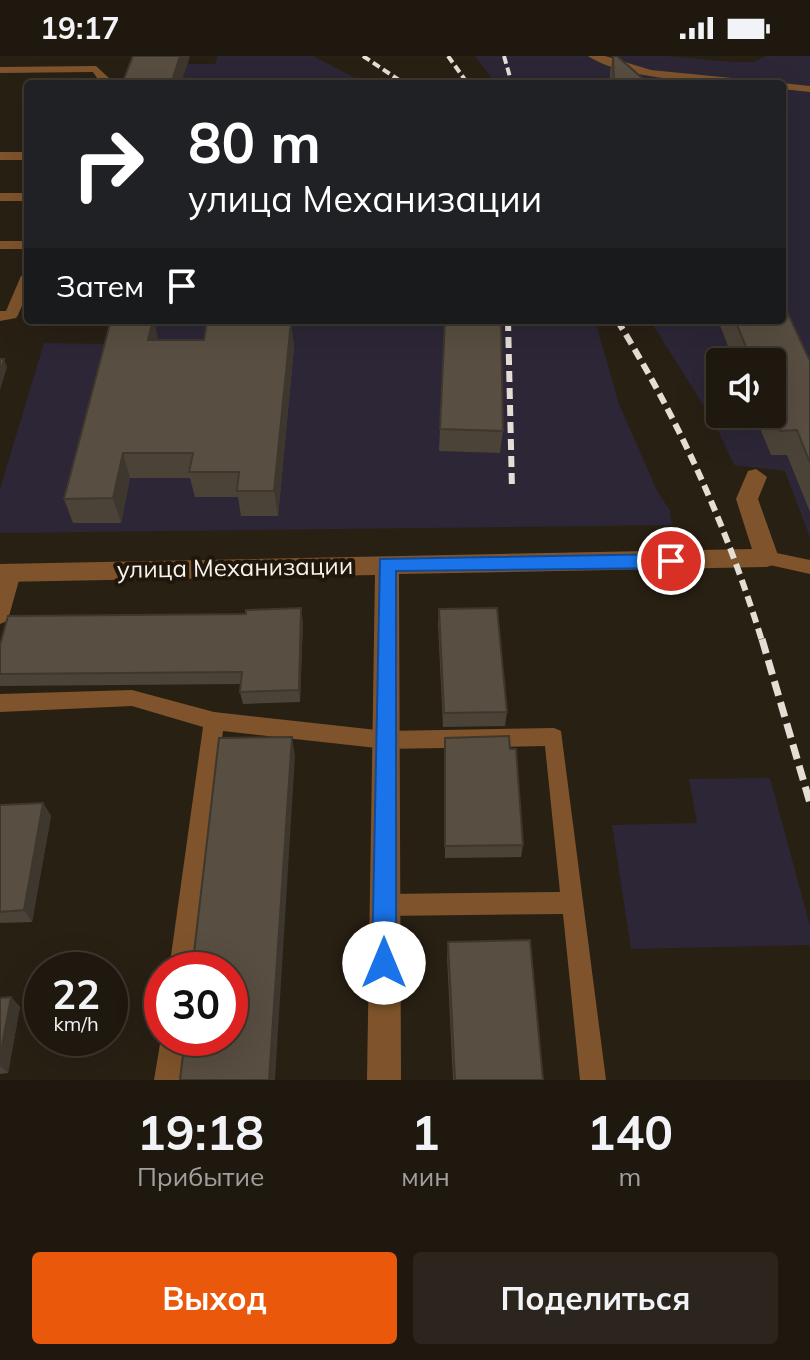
<!DOCTYPE html>
<html lang="ru">
<meta charset="utf-8">
<style>
:root{--surface:#1f180f;--page:#2c251d;--text:#f1f3f6;--muted:#a1a09e;--line:#3c372f;--accent:#ea580c}
body{margin:0;font-family:Mulish,sans-serif;background:var(--page);color:var(--text);height:100vh;display:flex;flex-direction:column;font-size:30px;white-space:nowrap}
*{box-sizing:border-box;margin:0}
p{font-size:26px;color:var(--muted)}
.icon{flex:none;width:44px;height:44px;fill:none;stroke:currentColor;stroke-width:2;stroke-linecap:round;stroke-linejoin:round}
.map{position:relative;height:1024px;overflow:hidden}
.panel{display:flex;flex-direction:column;background:var(--surface);flex:1}
.panel>*{flex:none}
.banner{position:absolute;left:24px;top:24px;width:762px;height:244px;border-radius:8px;box-shadow:0 8px 32px #0002,0 0 0 2px var(--line);background:#202124;color:#fff;overflow:hidden}
.fabs{position:absolute;left:706px;top:292px;display:grid;gap:16px}
.fabs a{display:grid;place-items:center;width:80px;height:80px;border-radius:8px;background:var(--surface);box-shadow:0 8px 32px #0002,0 0 0 2px var(--line);font-size:40px}
.speed{position:absolute;left:24px;top:896px;display:flex;gap:16px;font-size:40px;font-weight:700;text-align:center}
.speed>*{display:grid;place-content:center;width:104px;height:104px;border-radius:50%;background:var(--surface);box-shadow:0 8px 32px #0002,0 0 0 2px var(--line);line-height:1}
.speed small{font-size:20px;font-weight:400}
.speed .limit{border:12px solid #d22;background:#fff;color:#111}
.pin{position:absolute;display:grid;place-items:center;width:68px;height:68px;color:#fff;margin:-34px;border:4px solid #fff;border-radius:50%;box-shadow:0 2px 8px #0007}
.me{position:absolute;width:88px;margin:-44px;rotate:0deg;stroke-linejoin:round;filter:drop-shadow(0 0 6px #0008)}
.turn{display:flex;align-items:center;gap:28px;height:168px;padding:0 32px;font-size:36px}
.turn .icon{width:104px;height:104px;stroke-width:2.5}
.turn b{display:block;font-size:56px;line-height:68px}
.then{display:flex;align-items:center;height:76px;padding:0 32px;background:#0003;gap:16px;font-size:30px}
.eta{display:flex;justify-content:space-evenly;align-items:center;height:136px;text-align:center}
.eta b{font-size:48px;font-weight:700;line-height:56px}
.cta{display:flex;gap:16px;margin-top:auto;padding:16px 32px}
.cta a{flex:1;height:92px;border-radius:8px;background:var(--accent);color:#fff;font-size:32px;font-weight:700;line-height:92px;text-align:center}
.cta a+a{background:var(--page);color:var(--text)}
.status{display:flex;justify-content:space-between;align-items:center;height:56px;padding:0 40px;background:var(--surface);direction:ltr}
.status svg{height:22px;fill:currentColor}
.map>svg:first-child{display:block}
</style>
<div class="status"><b>19:17</b><svg viewBox="0 0 49 12"><path d="M0 12V9h3v3zM5 12V6h3v6zM10 12V3h3v9zM15 12V0h3v12zM26 1h20v11H26zM47 4h2v5h-2z"/></svg></div>
<div class="map">
<svg width="810" height="1024" viewBox="0 0 810 1024">
<rect width="100%" height="100%" fill="#292014"/>
<path fill="#2c2636" fill-rule="evenodd" d="M144 0H190L188 8H215L218 0H313L367 28H134Z
M475 0H667L734 6H753L767 0H810V482L785 415 734 409 715 368 650 264H782V28H496ZM720 306H772V358H720Z
M118 264H595L619 348 658 437 670 454 672 469 0 477V433L44 287 111 288Z
M770 722 810 870V889L631 893 612 769 697 767 689 723Z"/>
<g fill="none" stroke-linecap="round" stroke-linejoin="round">
<path fill="#7f542c" fill-rule="evenodd" d="M588 0H605L651 14 762 25 768 28C721 28 625 25 588 0Z
M96 10 109 22 107 28H95L97 22 93 16 0 17V11Z
M782 27 810 30V36L782 33V28H778Z
M0 96H28V104H0Z
M0 137H28V145H0Z
M0 185H28V193H0Z
M28 216V236L18 259 16 262 0 265V255H6L21 220Z
M767 495 810 504V518L761 507 758 502 761 497Z
M12 510 18 512 21 517 9 560 7 565 0 568V527L6 512Z
M132 634 214 656 386 675 554 672 561 675 606 1024H580L563 858 384 860 376 857 373 849 376 841 384 838 560 836 545 690 386 693 223 675 193 914H169L203 671 132 650 0 656V638Z
M162 976V982H184L180 1024H154Z"/>
<path fill="#7f542c" fill-rule="evenodd" d="M756 413 767 421 758 443 779 502 775 508 767 511 399 518 401 1024H367L375 519 0 526V508L752 493 736 443 748 415Z"/>
<path stroke="#e4ded5" stroke-width="4" stroke-dasharray="8 4" stroke-linecap="butt" d="M363 0 405 28
M448 0 468 28
M504 0 512 28"/>
<path stroke="#e4ded5" stroke-width="6" stroke-dasharray="11 6" stroke-linecap="butt" d="M508 264 512 433
M617 264C680 366 727 471 762 585"/>
<path stroke="#e4ded5" stroke-width="7" stroke-dasharray="15 7" stroke-linecap="butt" d="M762 583 810 747"/>
</g>
<path fill="#4c4338" d="M613 0 649 28H610V16Z
M220 264H289V266H291L294 291 278 460H241L238 441H195L190 422H130L121 467H73L64 443 158 284H204Z
M445 264 503 375 500 397 439 395Z
M718 264H782L810 305V456L787 399H771L754 358H772V306H734Z
M439 553 507 656 505 670 443 671 438 568Z
M303 565 300 646 243 648 240 636 241 628 0 630V589Z
M445 682 523 789 521 801 445 802Z
M43 747 51 760 32 866 0 867V749Z
M448 886 543 1024H453L447 901Z
M11 941 20 951 8 1017 0 1018V942Z"/>
<path fill="#3e372e" d="M180 0H190L181 28H171Z
M153 264H154L159 287 148 284Z
M291 266 294 291 278 460 274 435Z
M4 303 7 311 0 334V317Z
M123 397 130 422 121 467 113 442Z
M301 552 303 565 300 646 299 634Z
M292 681 295 700 275 1024H269Z
M43 747 51 760 32 866 24 854Z
M11 941 20 951 8 1017 0 1010V1000Z"/>
<path fill="#584e41" stroke="#3e372e" stroke-width="2" d="M133 0H180L171 28H122Z
M613 0H617L649 28H614Z
M782 245 810 305V407L797 374 780 375 772 356V306H752L735 264H782Z
M111 264H153L148 284H204L207 266H220V264H283L282 266H291L274 435H237L239 416H189L193 397H123L113 442 64 443Z
M445 264H501L503 375 440 373Z
M0 303H4L0 317Z
M301 552 299 634 240 636 242 616 0 618V589L8 560 246 558V554Z
M497 552 507 656 444 657 439 553Z
M509 680 510 693H516L523 789 445 790V682Z
M292 681 269 1024H180L185 982H230V914H192L219 682Z
M43 747 24 854 0 856V749Z
M530 884 543 1024H455L448 886Z
M11 941 0 1000V942Z"/>
<path fill="#1a73e8" stroke="#114b97" stroke-width="2" d="M671 498 680 505 671 512 396 515V907L393 916 384 919 376 916 372 907 380 503Z"/>
<g text-anchor="middle" stroke-width="8" stroke-linejoin="round" paint-order="stroke">
<g font-size="24" fill="#f9f3eb" stroke="#1f170b">
<text transform="translate(235 512) rotate(-1)" y="8">улица Механизации</text>
</g>
</g>
</svg>
<div class="fabs">
<a><svg class="icon" aria-label="sound" viewBox="0 0 24 24"><path d="M4 9h4l5-4v14l-5-4H4zM17 9q2 3 0 6"/></svg></a>
</div>
<div class="speed"><div>22<small>km/h</small></div><div class="limit">30</div></div>
<div class="pin" style="left:671px;top:505px;background:#d93025"><svg class="icon" aria-label="arrive" viewBox="0 0 24 24"><path d="M6 21V4h12l-3 4 3 4H6"/></svg></div>
<svg class="me" style="left:384px;top:907px" viewBox="-20 -20 40 40"><circle r="19" fill="#fff"/><path d="M0-13L10 11 0 6-10 11z" fill="#1a73e8"/></svg>
<div class="banner">
<div class="turn"><svg class="icon" aria-label="right" viewBox="0 0 24 24"><path d="M7 20v-9h11M14 6l5 5-5 5"/></svg><div><b>80 m</b>улица Механизации</div></div>
<div class="then">Затем<svg class="icon" aria-label="arrive" viewBox="0 0 24 24"><path d="M6 21V4h12l-3 4 3 4H6"/></svg></div>
</div>
</div>
<section class="panel">
<div class="eta">
<div><b>19:18</b><p>Прибытие</p></div>
<div><b>1</b><p>мин</p></div>
<div><b>140</b><p>m</p></div>
</div>
<div class="cta"><a>Выход</a><a>Поделиться</a></div>
</section>
